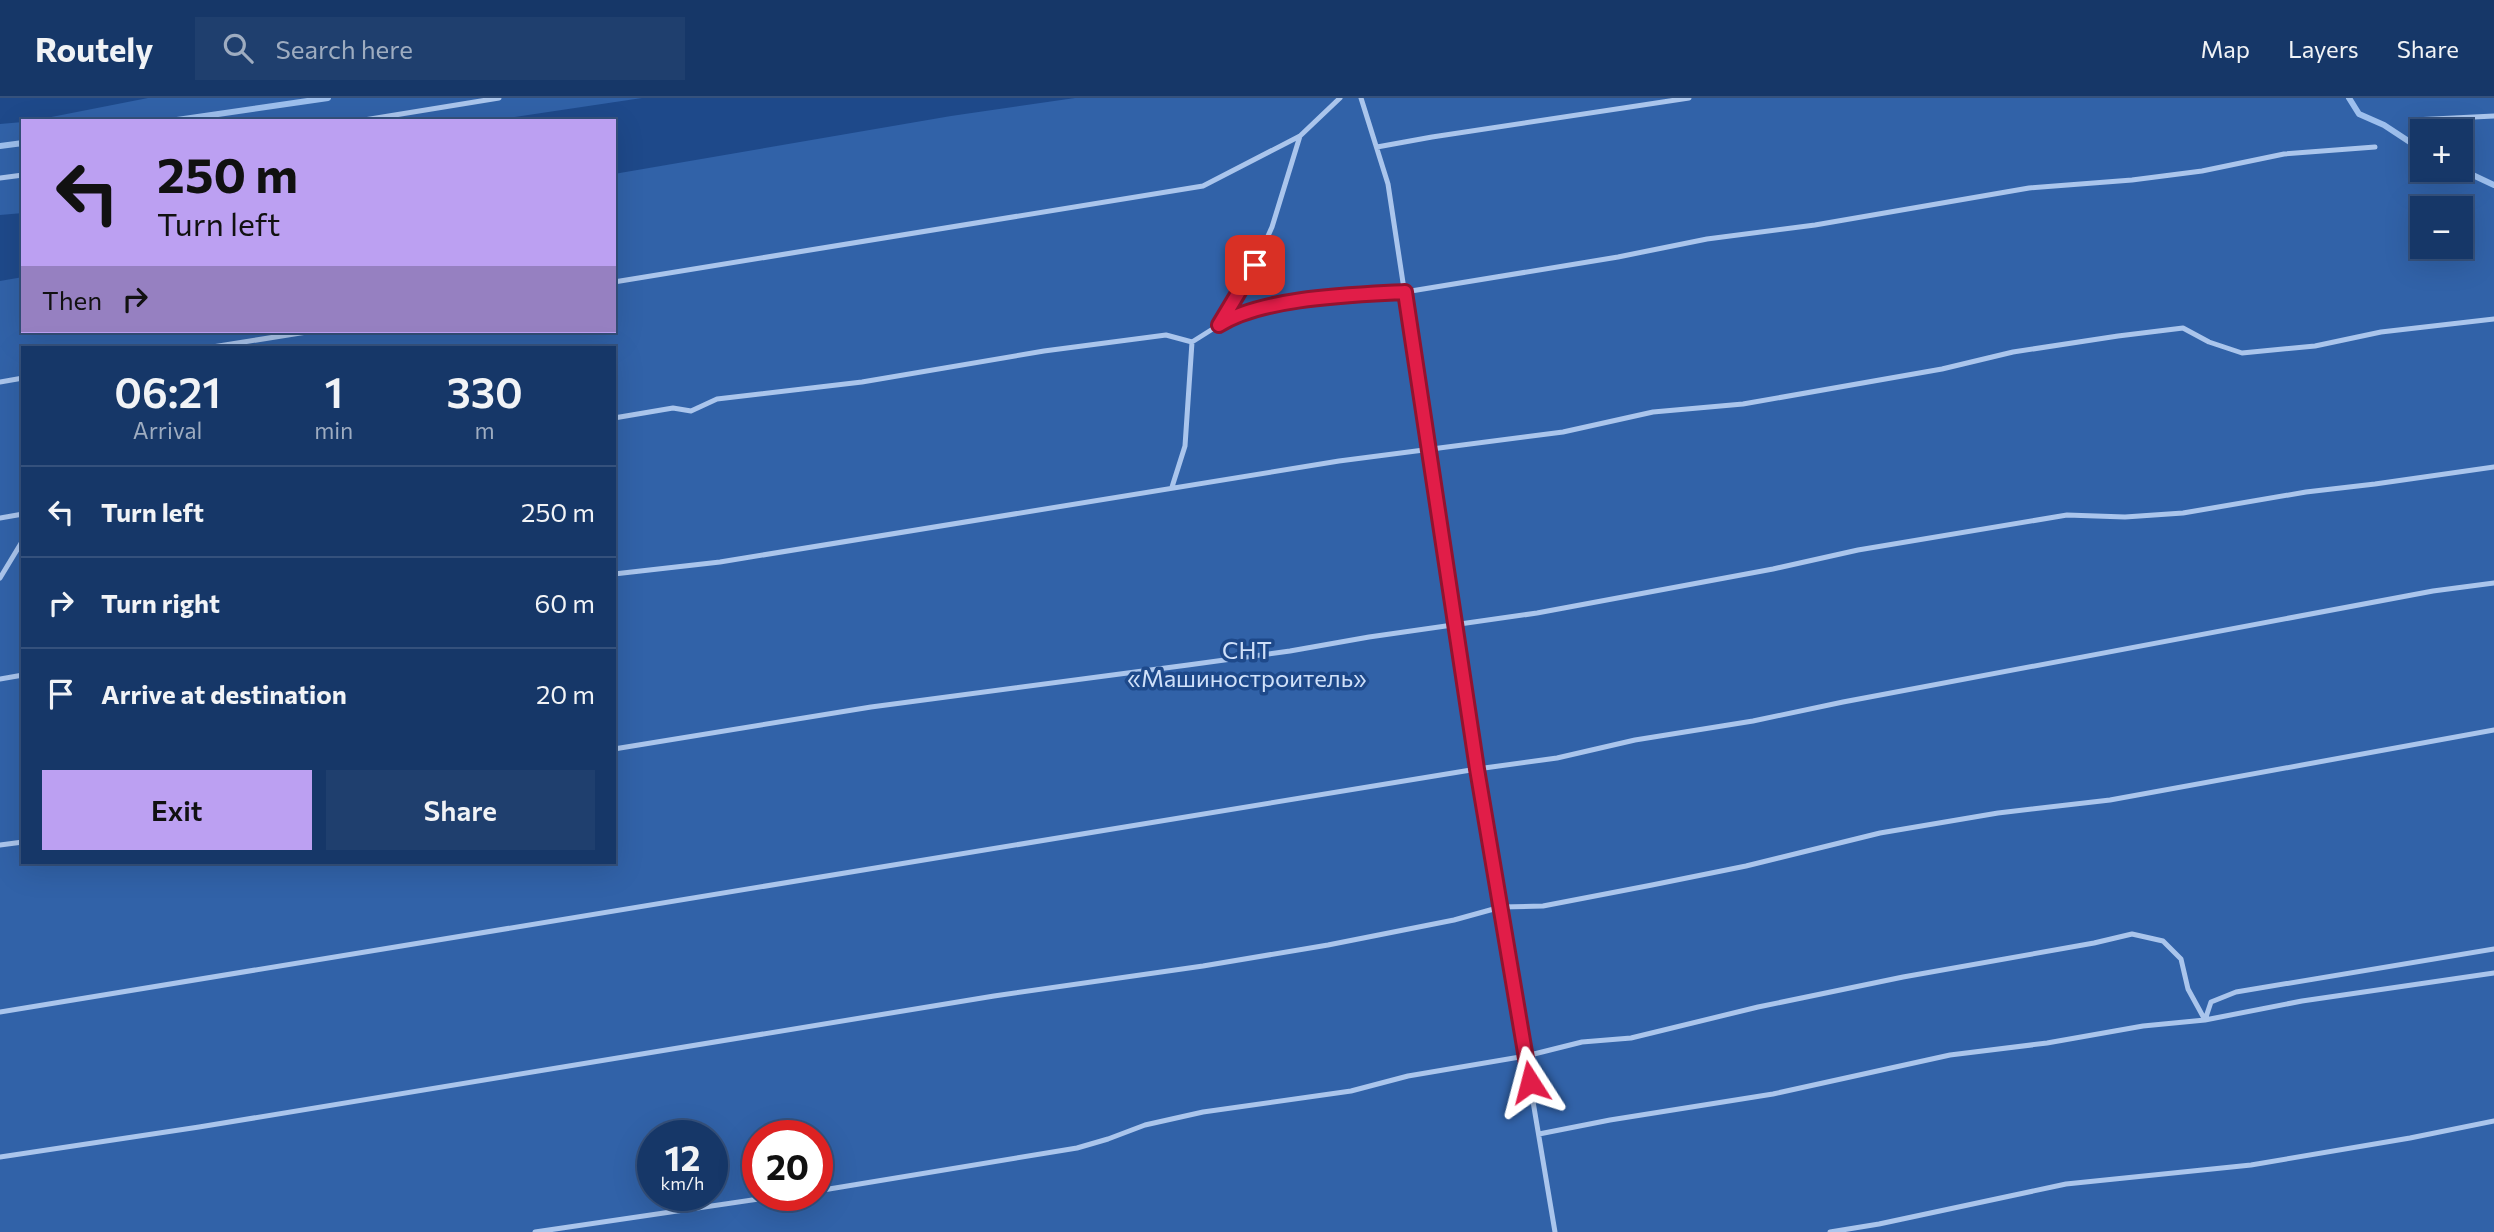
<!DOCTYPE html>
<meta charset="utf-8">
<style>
:root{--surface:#163768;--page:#1f3f6e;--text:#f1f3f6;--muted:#9eacc0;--line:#35517c;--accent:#bca0f2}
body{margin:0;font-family:Commissioner,sans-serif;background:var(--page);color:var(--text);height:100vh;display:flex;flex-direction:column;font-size:26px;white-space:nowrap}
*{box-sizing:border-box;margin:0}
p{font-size:23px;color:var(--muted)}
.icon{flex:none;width:38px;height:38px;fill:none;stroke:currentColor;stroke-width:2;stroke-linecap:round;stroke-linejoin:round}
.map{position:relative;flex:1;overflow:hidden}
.side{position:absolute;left:21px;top:248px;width:595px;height:518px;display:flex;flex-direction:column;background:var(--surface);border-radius:0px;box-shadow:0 7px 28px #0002,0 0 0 2px var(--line)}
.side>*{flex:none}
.banner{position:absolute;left:21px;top:21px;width:595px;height:214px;border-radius:0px;box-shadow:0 7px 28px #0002,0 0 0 2px var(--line);background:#bca0f2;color:#111;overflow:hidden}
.controls{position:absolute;left:2410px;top:21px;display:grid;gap:14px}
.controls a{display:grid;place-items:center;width:63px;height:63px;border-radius:0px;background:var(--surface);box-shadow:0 7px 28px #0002,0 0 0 2px var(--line);font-size:35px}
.speed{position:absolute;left:637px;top:1022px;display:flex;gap:14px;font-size:35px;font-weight:700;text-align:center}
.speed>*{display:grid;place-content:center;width:91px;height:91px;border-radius:50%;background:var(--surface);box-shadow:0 7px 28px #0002,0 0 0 2px var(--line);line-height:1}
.speed small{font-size:18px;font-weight:400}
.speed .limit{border:10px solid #d22;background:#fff;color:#111}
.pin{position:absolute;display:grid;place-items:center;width:60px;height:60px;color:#fff;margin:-30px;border-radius:14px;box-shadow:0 4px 10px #0006}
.me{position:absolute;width:77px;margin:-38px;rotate:351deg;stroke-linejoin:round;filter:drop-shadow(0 0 5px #0008)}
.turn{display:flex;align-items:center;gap:24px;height:147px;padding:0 21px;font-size:32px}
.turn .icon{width:91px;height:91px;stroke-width:2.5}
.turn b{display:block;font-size:49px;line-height:60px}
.then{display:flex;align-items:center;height:66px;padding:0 21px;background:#0003;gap:14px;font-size:26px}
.eta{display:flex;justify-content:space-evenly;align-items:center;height:119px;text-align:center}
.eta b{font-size:42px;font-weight:600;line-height:49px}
.cta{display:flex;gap:14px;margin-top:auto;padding:14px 21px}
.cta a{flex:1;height:80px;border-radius:0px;background:var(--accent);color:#111;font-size:28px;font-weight:600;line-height:80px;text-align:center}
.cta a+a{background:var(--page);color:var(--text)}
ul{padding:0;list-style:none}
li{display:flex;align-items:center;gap:21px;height:91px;padding:0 21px;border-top:2px solid var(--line)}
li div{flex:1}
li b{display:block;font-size:26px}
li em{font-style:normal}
header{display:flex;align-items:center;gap:42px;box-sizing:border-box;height:98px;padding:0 35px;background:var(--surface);border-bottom:2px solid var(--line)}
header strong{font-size:33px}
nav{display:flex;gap:38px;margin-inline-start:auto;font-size:24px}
.search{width:490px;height:63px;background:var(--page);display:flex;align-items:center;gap:18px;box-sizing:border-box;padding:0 24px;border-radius:0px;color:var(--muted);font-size:26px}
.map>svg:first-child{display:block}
</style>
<header>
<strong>Routely</strong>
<div class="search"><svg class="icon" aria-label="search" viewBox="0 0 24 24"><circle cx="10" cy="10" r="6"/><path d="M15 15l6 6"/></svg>Search here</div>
<nav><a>Map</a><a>Layers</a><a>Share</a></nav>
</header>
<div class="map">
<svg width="2494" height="1134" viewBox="0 0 2494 1134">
<rect width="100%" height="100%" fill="#1e498a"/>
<path fill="#3162a8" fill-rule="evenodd" d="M148 0H642L488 23H31Z
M1075 0H2494V1134H0V183L23 179V233H614V76L951 18ZM2422 33H2460V72H2422ZM2422 110H2460V149H2422ZM23 250H614V765H23ZM653 1038H712V1097H653ZM758 1038H817V1097H758Z
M23 24V115L0 117V26Z"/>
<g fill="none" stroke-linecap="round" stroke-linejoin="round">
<path stroke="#9dbfed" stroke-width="6" d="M2349 0 2359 16 2384 27 2422 52
M170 23 328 0
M0 48 23 45
M2460 71 2494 87"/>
<path stroke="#aac5ec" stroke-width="5" d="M1361 0 1388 86 1477 671 1555 1134
M2413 22 2494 18
M358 23 499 0
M1377 49 1432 39 1689 0
M0 80 23 77
M614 184 1203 88 1300 38 1340 0
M1219 227 1230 220 1276 208 1334 198 1405 194 1618 159 1707 141 1815 127 2029 90 2132 82 2202 73 2284 56 2375 49
M206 250 313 233
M0 284 23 280
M614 320 673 310 691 313 717 301 862 284 1044 253 1166 237 1192 244
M1172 389 1185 348 1192 244 1219 227 1255 167 1272 129 1300 38
M0 420 23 416
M614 476 720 464 1339 363 1563 334 1653 314 1743 306 1942 271 2013 254 2118 238 2183 230 2209 244 2242 255 2315 248 2381 234 2494 221
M0 480 23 442
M0 581 23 577
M614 651 871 609 1188 567 1290 553 1369 539 1537 515 1773 471 1858 452 2067 417 2125 419 2183 415 2306 394 2375 386 2494 369
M0 747 23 744
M0 914 1477 671 1557 660 1635 642 1753 623 1843 604 2433 493 2494 485
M1539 1036 1610 1022 1773 996 1950 957 2047 945 2143 928 2205 922 2211 904 2236 894 2494 851
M0 1059 199 1029 994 898 1203 868 1328 847 1454 822 1501 809 1543 808 1652 787 1746 768 1880 735 1998 715 2110 702 2494 632
M817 1093 1077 1050 1108 1041 1145 1027 1203 1014 1351 993 1408 978 1526 958 1582 944 1631 940 1758 909 1903 879 2094 845 2132 836 2163 843 2181 861 2188 891 2205 922 2302 903 2494 875
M535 1134 786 1097
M1830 1134 1879 1126 2066 1086 2251 1067 2410 1040 2494 1023"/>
</g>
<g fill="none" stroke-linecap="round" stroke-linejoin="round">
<g stroke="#92132f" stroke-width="18">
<path id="route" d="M1255 167 1219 227C1263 199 1353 197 1405 194L1477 671 1530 984"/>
</g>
<use href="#route" stroke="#e11d48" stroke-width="12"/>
</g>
<g text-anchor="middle" stroke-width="7" stroke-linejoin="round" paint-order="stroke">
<g font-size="24" fill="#cfe0f9" stroke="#1e498a">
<text x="1247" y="561">СНТ<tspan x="1247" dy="28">«Машиностроитель»</tspan></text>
</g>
</g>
</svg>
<div class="controls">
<a>+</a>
<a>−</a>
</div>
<div class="speed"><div>12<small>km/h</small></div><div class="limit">20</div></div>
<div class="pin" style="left:1255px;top:167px;background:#d93025"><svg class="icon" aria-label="arrive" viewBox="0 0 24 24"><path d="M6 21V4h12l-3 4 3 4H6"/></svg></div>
<svg class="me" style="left:1530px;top:984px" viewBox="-20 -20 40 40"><path d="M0-17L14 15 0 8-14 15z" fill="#e11d48" stroke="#fff" stroke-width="4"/></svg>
<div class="banner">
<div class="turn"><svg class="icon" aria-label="left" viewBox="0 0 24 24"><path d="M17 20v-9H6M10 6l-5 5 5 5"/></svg><div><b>250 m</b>Turn left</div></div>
<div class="then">Then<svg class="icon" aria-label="right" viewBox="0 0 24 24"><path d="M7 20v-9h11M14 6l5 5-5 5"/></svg></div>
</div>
<section class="side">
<div class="eta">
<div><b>06:21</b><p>Arrival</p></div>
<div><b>1</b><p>min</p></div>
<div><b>330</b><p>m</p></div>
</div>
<ul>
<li><svg class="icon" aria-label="left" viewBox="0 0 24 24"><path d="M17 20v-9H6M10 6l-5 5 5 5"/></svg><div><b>Turn left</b></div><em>250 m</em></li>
<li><svg class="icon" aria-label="right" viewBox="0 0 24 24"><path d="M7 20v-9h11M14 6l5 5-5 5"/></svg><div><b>Turn right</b></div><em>60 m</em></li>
<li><svg class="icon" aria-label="arrive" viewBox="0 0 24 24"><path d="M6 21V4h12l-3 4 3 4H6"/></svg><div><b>Arrive at destination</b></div><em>20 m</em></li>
</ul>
<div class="cta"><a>Exit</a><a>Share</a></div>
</section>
</div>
